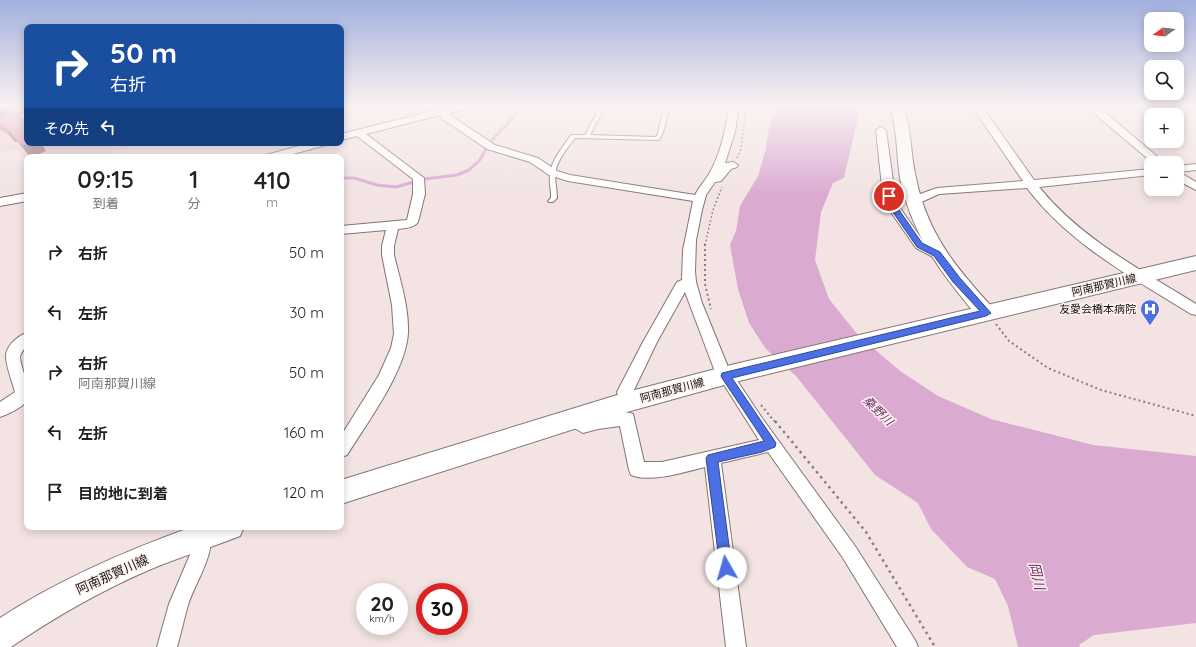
<!DOCTYPE html>
<html lang="ja">
<meta charset="utf-8">
<style>
:root{--surface:#fff;--page:#f6f6f6;--text:#222;--muted:#767676}
body{margin:0;font-family:Quicksand,"Noto Sans JP",sans-serif;background:var(--page);color:var(--text);height:100vh;display:flex;flex-direction:column;font-size:15px;white-space:nowrap}
*{box-sizing:border-box;margin:0}
p{font-size:13px;color:var(--muted)}
.icon{flex:none;width:22px;height:22px;fill:none;stroke:currentColor;stroke-width:2;stroke-linecap:round;stroke-linejoin:round}
.map{position:relative;flex:1;overflow:hidden}
.panel{position:absolute;left:24px;top:154px;width:320px;height:376px;display:flex;flex-direction:column;background:var(--surface);border-radius:8px;box-shadow:0 2px 10px #0003}
.panel>*{flex:none}
.banner{position:absolute;left:24px;top:24px;width:320px;height:122px;border-radius:8px;box-shadow:0 2px 10px #0003;background:#1a4fa0;color:#fff;overflow:hidden}
.needle{width:26px;rotate:255deg}
.controls{position:absolute;left:1144px;top:12px;display:grid;gap:8px}
.controls a{display:grid;place-items:center;width:40px;height:40px;border-radius:8px;background:var(--surface);box-shadow:0 2px 10px #0003;font-size:20px}
.speed{position:absolute;left:356px;top:583px;display:flex;gap:8px;font-size:20px;font-weight:700;text-align:center}
.speed>*{display:grid;place-content:center;width:52px;height:52px;border-radius:50%;background:var(--surface);box-shadow:0 2px 10px #0003;line-height:1}
.speed small{font-size:10px;font-weight:400}
.speed .limit{border:6px solid #d22;background:#fff;color:#111}
.pin{position:absolute;display:grid;place-items:center;width:34px;height:34px;color:#fff;margin:-17px;border:2px solid #fff;border-radius:50%;box-shadow:0 1px 4px #0007}
.me{position:absolute;width:44px;margin:-22px;rotate:353deg;stroke-linejoin:round;filter:drop-shadow(0 0 3px #0008)}
.turn{display:flex;align-items:center;gap:14px;height:84px;padding:0 20px;font-size:18px}
.turn .icon{width:52px;height:52px;stroke-width:2.5}
.turn b{display:block;font-size:28px;line-height:34px}
.then{display:flex;align-items:center;height:38px;padding:0 20px;background:#0003;gap:8px;font-size:15px}
.eta{display:flex;justify-content:space-evenly;align-items:center;height:68px;text-align:center}
.eta b{font-size:24px;font-weight:600;line-height:28px}
ul{padding:0;list-style:none}
li{display:flex;align-items:center;gap:12px;height:60px;padding:0 20px}
li div{flex:1}
li b{display:block;font-size:15px}
li em{font-style:normal}
.map>svg:first-child{display:block}
</style>
<div class="map">
<svg width="1196" height="647" viewBox="0 0 1196 647">
<rect width="100%" height="100%" fill="#f3e3e3"/>
<path fill="#efd6d7" d="M27 116V143H136L101 157H27V159L15 149 0 154V128Z"/>
<path fill="#daaad1" d="M781 105H861L844 178 833 183 821 212 815 260 829 299 858 335 900 371 938 396 991 419 1093 445 1196 456V623L1094 635 1079 645 1080 647H1018L1008 606 995 579 967 567 931 529 918 503 875 475 796 376 766 349 749 323 738 289 730 245 736 231 740 206 758 176 766 148 770 122Z"/>
<g fill="none" stroke-linecap="round" stroke-linejoin="round">
<path stroke="#daaad1" stroke-width="3" d="M1190 105 1196 110
M341 178H354L377 185 396 187 424 179 457 175 469 170 479 161 491 141 525 105"/>
<g stroke="#837575" stroke-width="2">
<path id="lane" d="M601 105H606L590 135 655 137 657 136 663 112 665 105H670C667 114 665 135 658 140L575 138C567 149 556 161 555 175 555 183 557 190 557 198L553 202H549L548 201 551 198V195C551 188 549 182 550 175 551 160 563 147 571 135H585Z
M713 105H733L736 107 734 108Z"/>
</g>
<g stroke="#837575" stroke-width="2">
<path id="street" d="M456 105H475L473 107 449 113 450 115 495 145 538 158 557 171 570 175 695 195C699 187 705 181 709 174 721 153 726 129 729 105H739L735 132 725 163 733 162 738 165 737 167 731 169 721 181 715 182 706 195 702 210 696 240 695 271 696 282 702 303 728 367 762 418 855 546 915 640 918 647H897L843 558 768 452 721 463 746 647H726L705 467C684 472 651 483 631 475L629 470 620 426 598 429 583 433 567 424 565 419 567 414 573 412 585 419C599 415 619 409 633 414L644 462H662L759 440 714 369 685 292 657 342 633 392 635 402 632 407 627 408 622 407 617 392 643 342 677 282 682 280 683 250 693 201 568 181 549 175 530 162 487 149 441 118 440 115 366 134 424 178 425 194 418 222C414 228 405 228 398 229L394 246V255C400 280 409 307 408 333 406 371 367 423 347 455L341 457V436L379 375 391 348 394 334 392 305 382 255V246L386 230 341 234V226L407 220 413 194V179L357 136 341 140V134Z
M971 105H981L1034 180 1151 169V175L1039 187C1080 238 1141 270 1196 304V315L1191 314C1133 278 1069 244 1027 188L939 194 917 204H909L907 201 909 198 937 188 1023 181Z
M1084 105H1096L1165 163H1153Z
M27 111V118L0 129V122Z
M881 127 886 130 895 196 900 208 924 242 941 251 943 254 941 257 937 258 933 257 916 248 888 208 883 196 876 130Z
M310 143H327L326 145 282 157H265L266 155Z
M1196 164V170L1179 172 1196 182V190L1177 180V166Z
M27 193V201L0 206V198Z
M27 333V346C24 349 21 352 20 357 20 367 34 393 25 403 19 409 8 414 0 417V402L15 392C12 381 7 369 6 358 5 347 17 336 27 333Z
M203 527 209 530C218 549 194 585 188 605 184 619 181 633 177 647H157L169 604 192 550 197 530Z"/>
</g>
<g stroke="#837575" stroke-width="2">
<path id="secondary" d="M889 105H903C912 129 910 153 916 178 927 233 956 268 993 308L995 313 993 318 986 320 979 318C943 276 911 234 900 178 896 153 898 129 889 105Z"/>
</g>
<g stroke="#837575" stroke-width="2">
<path id="primary" d="M1196 256V270L735 382 627 412 341 504V480L627 392 735 364Z
M192 527H244L240 536C210 548 179 557 149 570 100 591 55 617 11 647H0V618C60 579 125 551 192 527Z"/>
</g>
<path stroke="#897e7e" stroke-width="1.5" stroke-dasharray="1.5 2.5" stroke-linecap="butt" d="M737 158 741 149 746 105
M705 245 713 210 722 187"/>
<path stroke="#897e7e" stroke-width="2" stroke-dasharray="2 3" stroke-linecap="butt" d="M705 244V284L711 309
M996 324 1009 341 1048 368 1101 390 1196 416
M761 405 775 422"/>
<path stroke="#897e7e" stroke-width="2.5" stroke-dasharray="2.5 4" stroke-linecap="butt" d="M775 421 866 532 935 647"/>
<use href="#lane" fill="#fff" fill-rule="evenodd"/>
<use href="#street" fill="#fff" fill-rule="evenodd"/>
<use href="#secondary" fill="#fff" fill-rule="evenodd"/>
<use href="#primary" fill="#fff" fill-rule="evenodd"/>
</g>
<path fill="#bd8a9d" d="M0 105H11L15 111 27 143H41L46 151 30 157 17 141 15 142 10 136 1 130 0 129Z"/>
<path fill="#9a7080" d="M4 105H11L16 114 0 120V107Z
M7 131H9L17 141 15 142Z
M31 143H41L46 151 30 157 22 146Z"/>
<path fill="#dca0b7" stroke="#9a7080" d="M15 111 27 126V143H31L22 146 9 131H7L3 126 0 124V117Z"/>
<linearGradient id="sky" x2="0" y2="1"><stop stop-color="#a2b0df"/><stop offset="0.54" stop-color="#faf2f2"/><stop offset="1" stop-color="#faf2f2" stop-opacity="0"/></linearGradient>
<rect width="1196" height="196" fill="url(#sky)"/>
<path fill="#4c6fe3" stroke="#314894" d="M889 194 892 195 897 207 922 243 940 252 960 278 991 313 986 316 732 378 776 443 775 447 762 452 718 462 732 568 730 573 726 574 721 573 720 568 706 458 708 455 764 441 722 378 721 376 722 373 980 311 953 282 934 256 917 247 890 208 885 196Z"/>
<defs>
<g id="hospital-pin" transform="scale(1)"><path d="M0 17L-7.5 6A9.5 9.5 0 1 1 7.5 6Z" fill="#4c6fe3" stroke="#fef1f1"/><path d="M-5-5h3v3.5h4V-5h3V5h-3V1.5h-4V5h-3Z" fill="#fff"/></g>
</defs>
<g fill-rule="evenodd">
<use href="#hospital-pin" x="1150" y="309"/>
</g>
<g text-anchor="middle" stroke-width="3" stroke-linejoin="round" paint-order="stroke">
<g font-size="11" fill="#161111" stroke="#fef1f1">
<text transform="translate(1104 285) rotate(-13)" y="4">阿南那賀川線</text>
<text transform="translate(672 390) rotate(-15)" y="4">阿南那賀川線</text>
</g>
<g font-size="11" fill="#161111" stroke="#fef1f1" text-anchor="end">
<text x="1136" y="313">友愛会橋本病院</text>
</g>
<g font-size="12" font-style="italic" fill="#6a3062" stroke="#fef1f1">
<text transform="translate(878 411) rotate(44)" y="4">桑野川</text>
</g>
<g font-size="13" fill="#161111" stroke="#fef1f1">
<text transform="translate(112 574) rotate(-24)" y="5">阿南那賀川線</text>
</g>
<g font-size="14" font-style="italic" fill="#6a3062" stroke="#fef1f1">
<text transform="translate(1037 576) rotate(77)" y="5">岡川</text>
</g>
</g>
</svg>
<div class="controls">
<a><svg class="needle" viewBox="-14 -14 28 28"><path d="M0-13l5 13h-10z" fill="#e53935"/><path d="M0 13l5-13h-10z" fill="#767676"/></svg></a>
<a><svg class="icon" aria-label="search" viewBox="0 0 24 24"><circle cx="10" cy="10" r="6"/><path d="M15 15l6 6"/></svg></a>
<a>+</a>
<a>−</a>
</div>
<div class="speed"><div>20<small>km/h</small></div><div class="limit">30</div></div>
<div class="pin" style="left:889px;top:196px;background:#d93025"><svg class="icon" aria-label="arrive" viewBox="0 0 24 24"><path d="M6 21V4h12l-3 4 3 4H6"/></svg></div>
<svg class="me" style="left:726px;top:568px" viewBox="-20 -20 40 40"><circle r="19" fill="#fff"/><path d="M0-13L10 11 0 6-10 11z" fill="#4c6fe3"/></svg>
<div class="banner">
<div class="turn"><svg class="icon" aria-label="right" viewBox="0 0 24 24"><path d="M7 20v-9h11M14 6l5 5-5 5"/></svg><div><b>50 m</b>右折</div></div>
<div class="then">その先<svg class="icon" aria-label="left" viewBox="0 0 24 24"><path d="M17 20v-9H6M10 6l-5 5 5 5"/></svg></div>
</div>
<section class="panel">
<div class="eta">
<div><b>09:15</b><p>到着</p></div>
<div><b>1</b><p>分</p></div>
<div><b>410</b><p>m</p></div>
</div>
<ul>
<li><svg class="icon" aria-label="right" viewBox="0 0 24 24"><path d="M7 20v-9h11M14 6l5 5-5 5"/></svg><div><b>右折</b></div><em>50 m</em></li>
<li><svg class="icon" aria-label="left" viewBox="0 0 24 24"><path d="M17 20v-9H6M10 6l-5 5 5 5"/></svg><div><b>左折</b></div><em>30 m</em></li>
<li><svg class="icon" aria-label="right" viewBox="0 0 24 24"><path d="M7 20v-9h11M14 6l5 5-5 5"/></svg><div><b>右折</b><p>阿南那賀川線</p></div><em>50 m</em></li>
<li><svg class="icon" aria-label="left" viewBox="0 0 24 24"><path d="M17 20v-9H6M10 6l-5 5 5 5"/></svg><div><b>左折</b></div><em>160 m</em></li>
<li><svg class="icon" aria-label="arrive" viewBox="0 0 24 24"><path d="M6 21V4h12l-3 4 3 4H6"/></svg><div><b>目的地に到着</b></div><em>120 m</em></li>
</ul>
</section>
</div>
